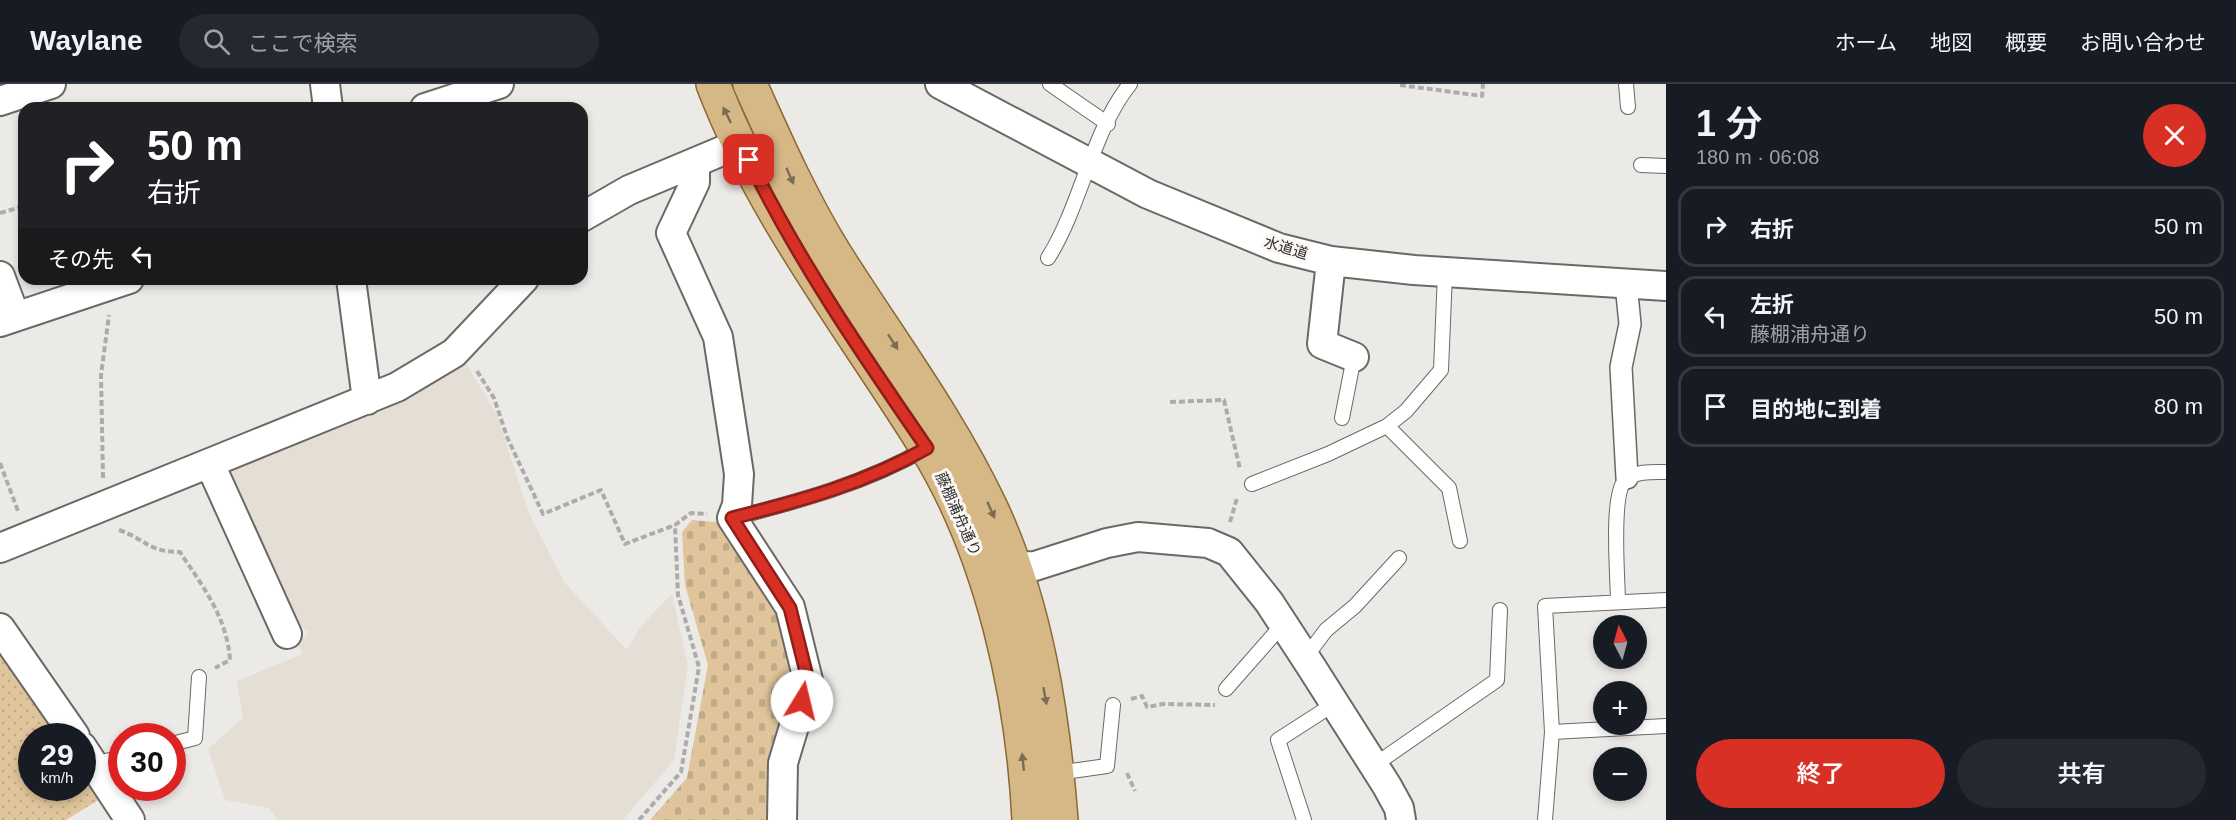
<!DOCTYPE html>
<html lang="ja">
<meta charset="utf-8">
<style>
:root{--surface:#171b24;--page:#242831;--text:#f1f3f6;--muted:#9ea1a6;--line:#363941;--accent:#d93025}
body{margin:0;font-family:Helvetica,"Noto Sans JP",sans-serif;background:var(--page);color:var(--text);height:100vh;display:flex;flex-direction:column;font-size:22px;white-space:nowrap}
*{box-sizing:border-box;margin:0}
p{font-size:20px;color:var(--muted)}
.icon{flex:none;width:33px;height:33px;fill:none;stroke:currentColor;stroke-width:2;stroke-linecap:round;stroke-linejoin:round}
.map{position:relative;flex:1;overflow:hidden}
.panel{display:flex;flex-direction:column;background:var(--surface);width:570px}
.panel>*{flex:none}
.banner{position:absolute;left:18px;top:18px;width:570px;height:183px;border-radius:18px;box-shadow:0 3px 9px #0003;background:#202124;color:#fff;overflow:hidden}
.needle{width:39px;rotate:354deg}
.fabs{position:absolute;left:1593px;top:531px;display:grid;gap:12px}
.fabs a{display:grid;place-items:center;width:54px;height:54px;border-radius:50%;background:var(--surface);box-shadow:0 3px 9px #0003;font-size:30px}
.speed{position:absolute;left:18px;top:639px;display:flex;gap:12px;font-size:30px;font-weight:700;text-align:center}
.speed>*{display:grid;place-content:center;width:78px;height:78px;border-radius:50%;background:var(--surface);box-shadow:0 3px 9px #0003;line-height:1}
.speed small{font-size:15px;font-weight:400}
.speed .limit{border:9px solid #d22;background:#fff;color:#111}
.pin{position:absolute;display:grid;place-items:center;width:51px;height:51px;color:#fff;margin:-26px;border-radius:12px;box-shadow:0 3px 9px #0006}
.me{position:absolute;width:66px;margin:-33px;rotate:9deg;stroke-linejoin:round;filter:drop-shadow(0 0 4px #0008)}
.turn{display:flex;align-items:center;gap:21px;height:126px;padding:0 30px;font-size:27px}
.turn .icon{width:78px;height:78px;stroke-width:2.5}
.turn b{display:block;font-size:42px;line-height:51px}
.then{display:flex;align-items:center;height:57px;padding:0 30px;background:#0003;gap:12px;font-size:22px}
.round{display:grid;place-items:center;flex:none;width:63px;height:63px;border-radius:32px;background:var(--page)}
.headline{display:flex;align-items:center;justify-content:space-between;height:102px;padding:0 30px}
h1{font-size:36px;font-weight:600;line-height:45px}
.action{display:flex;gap:12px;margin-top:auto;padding:12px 30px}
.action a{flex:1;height:69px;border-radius:36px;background:var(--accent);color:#fff;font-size:24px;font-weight:600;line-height:69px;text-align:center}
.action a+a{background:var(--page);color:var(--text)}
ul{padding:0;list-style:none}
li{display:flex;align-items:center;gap:18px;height:81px;margin:0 12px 9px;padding:0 18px;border:3px solid var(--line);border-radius:18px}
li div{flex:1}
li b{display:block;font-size:22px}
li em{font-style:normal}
header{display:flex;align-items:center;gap:36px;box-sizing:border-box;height:84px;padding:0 30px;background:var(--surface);border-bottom:2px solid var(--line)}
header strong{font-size:28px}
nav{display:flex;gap:33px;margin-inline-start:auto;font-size:21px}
.search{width:420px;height:54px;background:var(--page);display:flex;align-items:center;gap:15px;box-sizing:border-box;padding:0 21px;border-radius:33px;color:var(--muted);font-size:22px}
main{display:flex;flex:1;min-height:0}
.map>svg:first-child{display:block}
</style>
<header>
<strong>Waylane</strong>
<div class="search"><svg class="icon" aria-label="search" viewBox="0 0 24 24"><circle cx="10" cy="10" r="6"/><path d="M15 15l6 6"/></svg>ここで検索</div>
<nav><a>ホーム</a><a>地図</a><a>概要</a><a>お問い合わせ</a></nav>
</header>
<main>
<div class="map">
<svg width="1666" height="736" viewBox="0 0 1666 736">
<defs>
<pattern id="cemetery-stones" width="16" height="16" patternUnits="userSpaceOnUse" patternTransform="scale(1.5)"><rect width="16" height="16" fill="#e0c49b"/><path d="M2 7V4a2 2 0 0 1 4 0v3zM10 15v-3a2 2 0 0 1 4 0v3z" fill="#c0a986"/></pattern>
<pattern id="park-dots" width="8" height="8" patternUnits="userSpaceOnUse" patternTransform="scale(1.5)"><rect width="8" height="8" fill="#e0c49b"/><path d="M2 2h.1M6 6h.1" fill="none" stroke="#c0a986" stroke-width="1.8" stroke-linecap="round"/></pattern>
</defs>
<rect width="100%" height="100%" fill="#eceae7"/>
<path fill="#e5ded5" d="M465 278 497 331 528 427 564 498 627 566 640 543 672 510 688 581 674 676 623 736H278L269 724 225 716 208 665 243 634 237 597 303 570 298 559 309 548 293 536 227 389 384 326Z"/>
<path fill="url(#cemetery-stones)" d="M692 436 727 439 783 524 798 594 770 736H650L687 694 708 581 685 501 682 448Z"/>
<path fill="url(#park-dots)" d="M0 566 58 652H32V704H82L83 689 100 715 66 736H0Z"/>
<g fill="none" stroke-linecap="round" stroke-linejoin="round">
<g stroke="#6b6966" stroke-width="16">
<path id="service" d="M1050 0 1108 40
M1626 0 1628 23
M1641 81 1666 82
M1048 174C1081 122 1092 47 1130 0
M1342 334 1354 273
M1387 342 1449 404 1460 457
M1252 400 1328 370 1387 342 1406 327 1441 286 1445 189
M733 434C800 417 866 399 927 364
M1618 518C1618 495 1610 409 1626 395 1636 387 1653 388 1666 388
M1305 574 1326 546 1355 522 1399 474
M1226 605 1283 540
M1552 648 1666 642
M172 660 195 654 199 593
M94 680 122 673
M1373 682 1497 596 1500 526
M1057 689 1107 682 1113 621
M1304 736 1278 656 1334 620
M1545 736 1552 648 1545 522 1666 516"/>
</g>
<g stroke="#6b6966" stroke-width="24">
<path id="pedestrian" d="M1626 200 1630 240 1621 283 1627 394"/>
</g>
<g stroke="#6b6966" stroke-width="32">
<path id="minor" d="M325 0 328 24
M940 0 1148 110 1279 164 1331 177 1414 186 1666 202
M0 17 51 0
M425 24 499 0
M695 79V98L671 149 718 253 739 390 737 421 732 434 790 523 808 596 783 679 782 736
M582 133 629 106 741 59
M1331 177 1322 260 1354 273
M0 192 15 232
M351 195 367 316
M0 238 129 195
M210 380 287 550
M0 464 397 303 454 269 524 195
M993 483 1035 482 1107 459 1138 453 1208 459 1229 468 1269 518 1312 584 1387 702 1399 724 1401 736
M0 544 75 652
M82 663 130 736"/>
</g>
<g stroke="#8a6932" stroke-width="36">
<path id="primary" d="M713 0C764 133 852 244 926 363 992 470 1023 612 1029 736
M750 0C776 58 801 115 835 170 888 254 948 333 991 424 1036 520 1053 631 1061 736"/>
</g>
<path stroke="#aeacaa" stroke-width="4" stroke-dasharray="6 3" stroke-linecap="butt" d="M1400 1 1482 12 1483 0
M0 129 24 122
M477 287 494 314 507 353 543 430 601 406 625 460 675 441 691 429 707 430
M1170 318 1224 316 1240 385
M0 379 18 427
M103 394 101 291 109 231
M1230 438 1237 414
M119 446C147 456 148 468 180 468 203 503 227 533 230 576L215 584
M1131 615 1142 612 1147 623 1163 620 1215 621
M1127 689 1135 707
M639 736 681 688 699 583 678 511 675 441"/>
<use href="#service" stroke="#fff" stroke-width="14"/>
<use href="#pedestrian" stroke="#fff" stroke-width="21"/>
<use href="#minor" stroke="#fff" stroke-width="28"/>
<use href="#primary" stroke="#d6b886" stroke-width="33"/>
</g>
<defs><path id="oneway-solid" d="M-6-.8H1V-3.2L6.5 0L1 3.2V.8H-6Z" transform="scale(1.5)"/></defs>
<g fill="#7a6c55">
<use href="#oneway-solid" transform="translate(727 31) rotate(-116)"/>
<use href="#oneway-solid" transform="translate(790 92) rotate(66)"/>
<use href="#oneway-solid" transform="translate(893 258) rotate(57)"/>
<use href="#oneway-solid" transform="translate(991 426) rotate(66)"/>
<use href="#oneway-solid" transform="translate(1045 612) rotate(80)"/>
<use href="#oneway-solid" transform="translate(1023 678) rotate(-96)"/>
</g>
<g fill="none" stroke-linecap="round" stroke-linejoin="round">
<g stroke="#8d1f18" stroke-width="15">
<path id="route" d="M749 76C799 178 863 271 927 364 866 399 800 417 732 434L790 524 808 596 802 617"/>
</g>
<use href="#route" stroke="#d93025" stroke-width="10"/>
</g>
<g text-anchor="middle" stroke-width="6" stroke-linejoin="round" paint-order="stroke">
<g font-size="15" fill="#2f2e2d" stroke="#faf7f4">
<text transform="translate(1286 164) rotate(17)" y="5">水道道</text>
<text transform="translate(958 430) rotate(66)" y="5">藤棚浦舟通り</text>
</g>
</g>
</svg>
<div class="fabs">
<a><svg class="needle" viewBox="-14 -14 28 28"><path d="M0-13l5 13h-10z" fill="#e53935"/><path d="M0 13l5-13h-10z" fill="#9ea1a6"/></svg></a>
<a>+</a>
<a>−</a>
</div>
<div class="speed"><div>29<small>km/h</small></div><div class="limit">30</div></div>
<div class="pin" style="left:749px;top:76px;background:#d93025"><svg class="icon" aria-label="arrive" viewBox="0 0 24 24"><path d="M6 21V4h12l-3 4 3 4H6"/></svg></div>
<svg class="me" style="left:802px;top:617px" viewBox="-20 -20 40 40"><circle r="19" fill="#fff"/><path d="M0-13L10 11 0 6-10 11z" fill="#d93025"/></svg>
<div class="banner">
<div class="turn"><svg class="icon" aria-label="right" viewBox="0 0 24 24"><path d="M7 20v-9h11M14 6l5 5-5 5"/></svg><div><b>50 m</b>右折</div></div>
<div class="then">その先<svg class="icon" aria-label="left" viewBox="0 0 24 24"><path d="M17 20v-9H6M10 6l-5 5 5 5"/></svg></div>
</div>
</div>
<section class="panel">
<div class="headline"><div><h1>1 分</h1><p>180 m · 06:08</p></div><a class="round" style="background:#d93025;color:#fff"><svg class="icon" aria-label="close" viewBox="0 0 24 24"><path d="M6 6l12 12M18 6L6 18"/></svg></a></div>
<ul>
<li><svg class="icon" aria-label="right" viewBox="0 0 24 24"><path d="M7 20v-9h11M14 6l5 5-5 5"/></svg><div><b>右折</b></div><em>50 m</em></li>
<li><svg class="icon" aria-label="left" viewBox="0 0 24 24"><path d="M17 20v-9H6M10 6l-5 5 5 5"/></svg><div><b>左折</b><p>藤棚浦舟通り</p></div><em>50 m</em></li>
<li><svg class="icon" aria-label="arrive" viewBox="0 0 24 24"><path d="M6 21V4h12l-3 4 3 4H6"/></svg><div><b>目的地に到着</b></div><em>80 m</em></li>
</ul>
<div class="action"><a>終了</a><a>共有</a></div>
</section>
</main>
